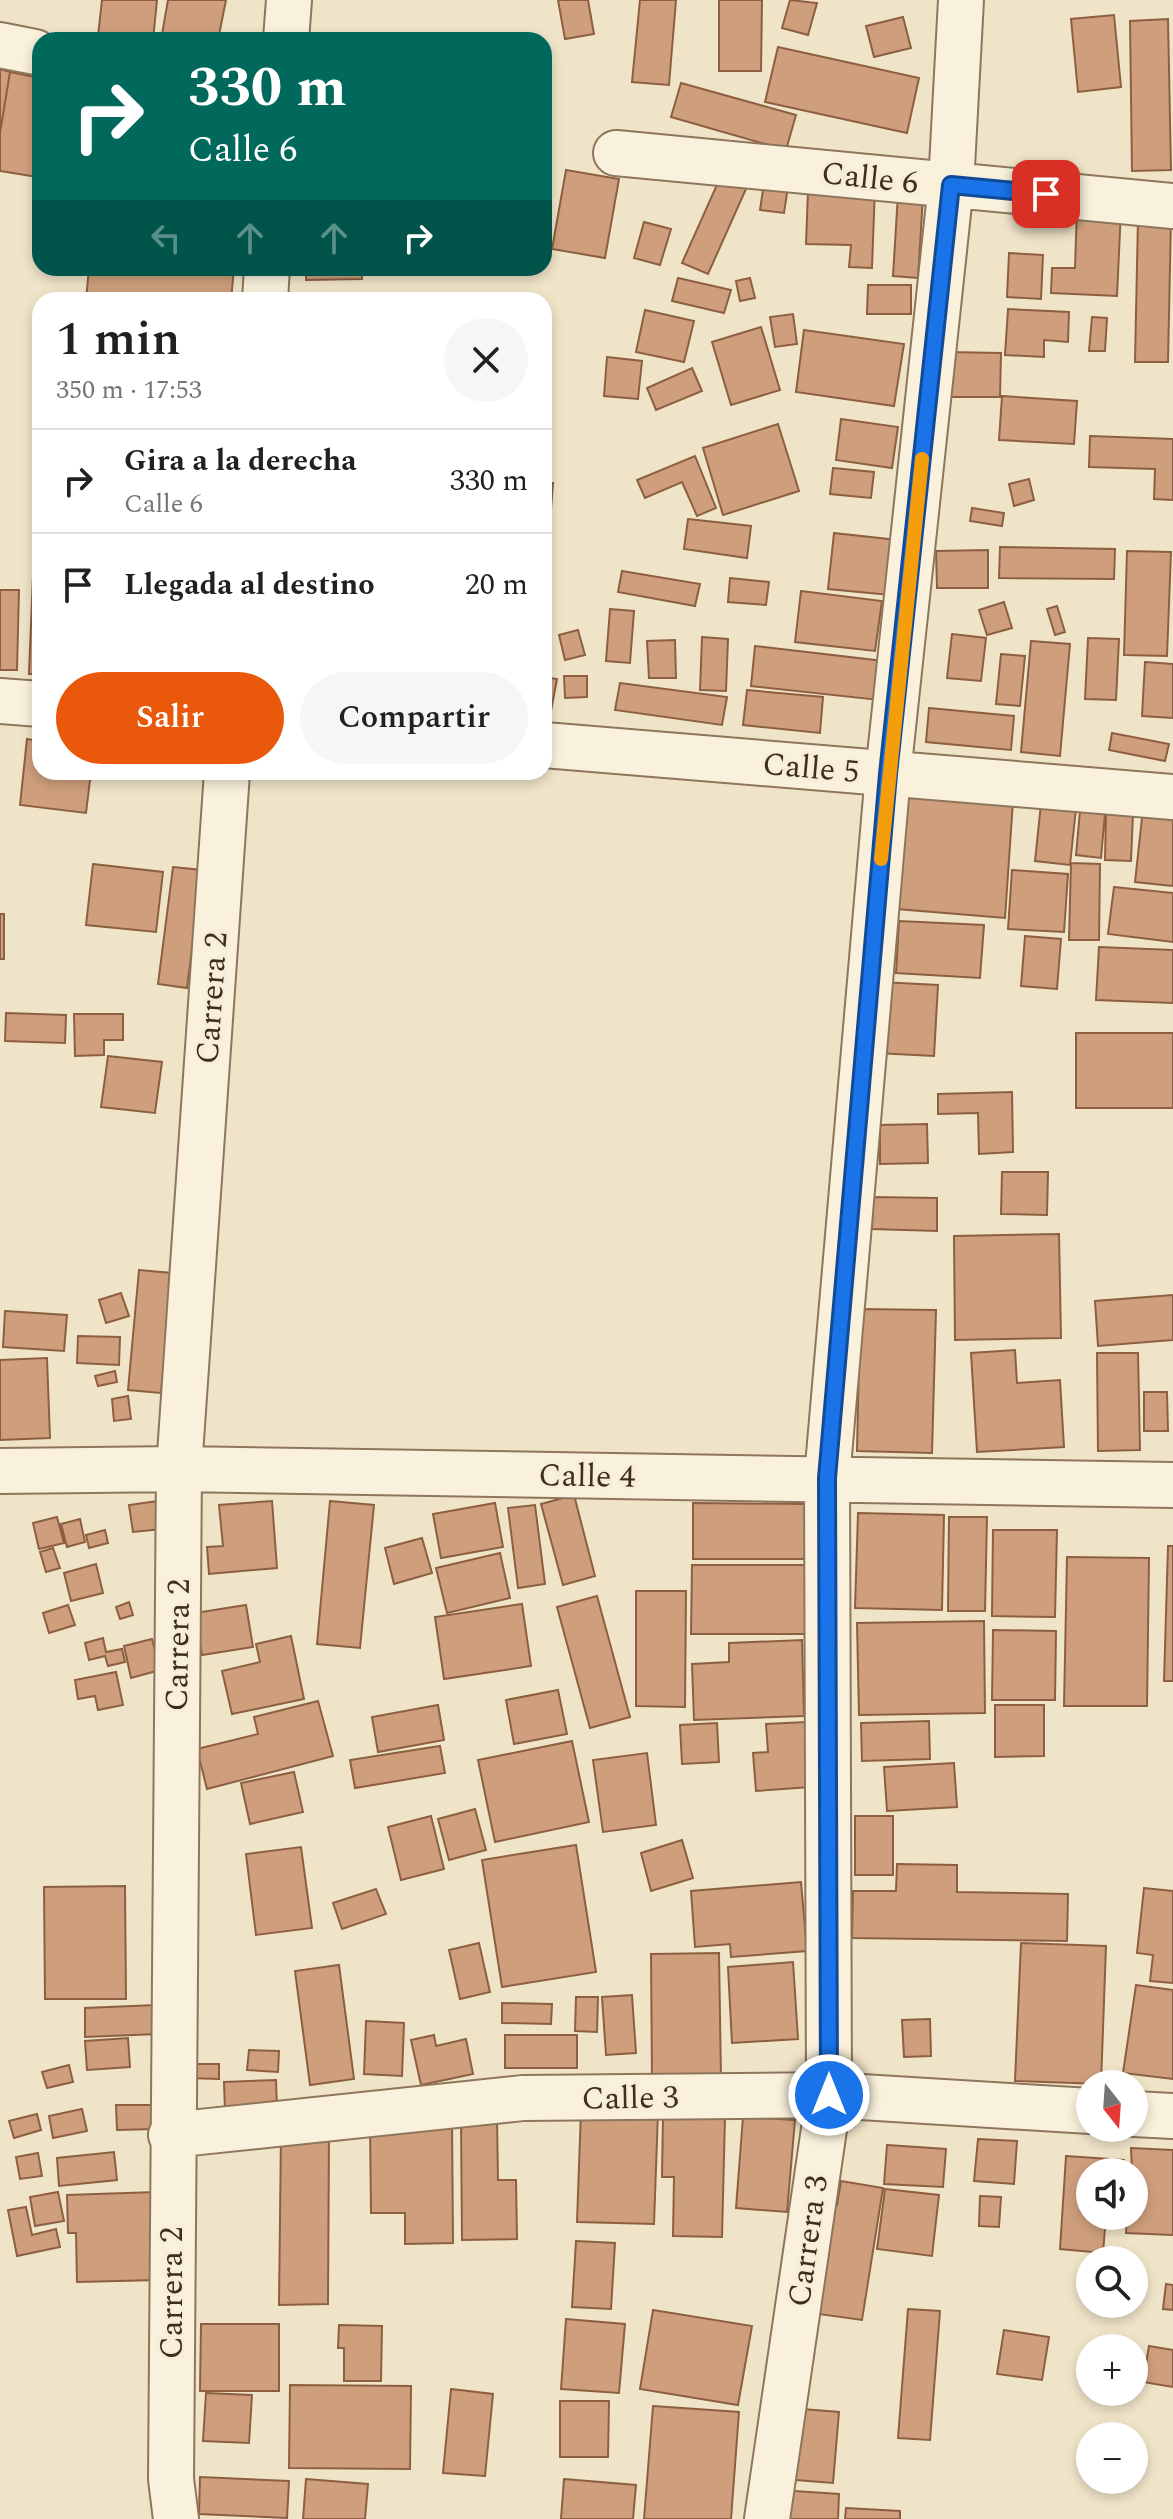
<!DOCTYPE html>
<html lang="es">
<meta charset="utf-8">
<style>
:root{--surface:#fff;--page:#f6f6f6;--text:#202124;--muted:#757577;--line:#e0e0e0;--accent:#ea580c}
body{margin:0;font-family:Spectral,serif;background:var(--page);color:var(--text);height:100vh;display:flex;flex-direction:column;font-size:30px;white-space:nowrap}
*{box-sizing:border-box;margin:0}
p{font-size:26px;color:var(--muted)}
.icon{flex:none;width:44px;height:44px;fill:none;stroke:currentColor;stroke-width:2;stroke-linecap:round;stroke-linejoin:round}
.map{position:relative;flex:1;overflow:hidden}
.panel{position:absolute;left:32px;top:292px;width:520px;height:488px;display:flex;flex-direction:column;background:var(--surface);border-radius:24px;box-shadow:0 4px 12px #0003}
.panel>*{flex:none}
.hud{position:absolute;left:32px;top:32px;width:520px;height:244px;border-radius:24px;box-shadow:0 4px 12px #0003;background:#00695c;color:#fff;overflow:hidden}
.needle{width:52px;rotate:163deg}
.buttons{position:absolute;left:1076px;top:2070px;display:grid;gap:16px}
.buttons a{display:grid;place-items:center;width:72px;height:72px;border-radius:50%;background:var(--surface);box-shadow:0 4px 12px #0003;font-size:40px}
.pin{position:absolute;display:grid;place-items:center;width:68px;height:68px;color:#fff;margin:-34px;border-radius:16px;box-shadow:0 4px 12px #0006}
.me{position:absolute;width:88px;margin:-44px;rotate:0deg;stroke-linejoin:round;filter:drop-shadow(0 0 6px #0008)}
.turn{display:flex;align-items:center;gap:28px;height:168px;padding:0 24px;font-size:36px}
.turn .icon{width:104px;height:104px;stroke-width:2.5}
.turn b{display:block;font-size:56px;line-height:68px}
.lanes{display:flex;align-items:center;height:76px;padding:0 24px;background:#0003;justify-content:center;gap:40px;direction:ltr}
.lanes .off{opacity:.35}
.round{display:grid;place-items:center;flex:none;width:84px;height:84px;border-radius:42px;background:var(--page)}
.overview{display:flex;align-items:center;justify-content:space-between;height:136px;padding:0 24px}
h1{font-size:48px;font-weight:600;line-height:60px}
.cta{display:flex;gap:16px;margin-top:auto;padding:16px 24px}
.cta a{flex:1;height:92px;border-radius:48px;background:var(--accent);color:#fff;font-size:32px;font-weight:600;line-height:92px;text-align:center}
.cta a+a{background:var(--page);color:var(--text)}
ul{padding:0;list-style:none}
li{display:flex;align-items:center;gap:24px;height:104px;padding:0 24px;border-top:2px solid var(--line)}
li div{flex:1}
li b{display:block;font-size:30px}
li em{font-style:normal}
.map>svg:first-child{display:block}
</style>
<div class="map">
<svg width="1173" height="2519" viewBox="0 0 1173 2519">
<rect width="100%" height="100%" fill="#f0e4c8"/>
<path fill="#cf9f7d" stroke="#8d5f41" stroke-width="2" d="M102 0H157L153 40 98 36Z
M168 0H226L218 40H161Z
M558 0H588L594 34 565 39Z
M640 0H676L669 85 632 82Z
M719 0H762L761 71H719Z
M790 0 817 3 808 35 782 28Z
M1114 15 1121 87 1078 92 1071 19Z
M903 17 911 48 874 57 866 26Z
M1168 19 1171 170 1132 171 1130 21Z
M778 47 919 78 907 133 765 102Z
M0 69 10 72 0 133Z
M10 72 40 78 38 177 0 171V133Z
M681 83 796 115 786 150 671 117Z
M724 169 750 180 708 274 682 263Z
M566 170 619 179 605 258 552 249Z
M765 176 789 180 784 213 760 210Z
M875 187 872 268 849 267 851 245 806 244 808 191Z
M898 194 923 196 918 278 893 276Z
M1077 207 1121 209 1117 296 1051 293 1052 268H1075Z
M1138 218H1171L1168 362H1135Z
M644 222 671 229 660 265 634 258Z
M1009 253 1043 255 1041 299 1007 297Z
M89 268H234L231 300H86Z
M306 268H362V279L306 280Z
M678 278 731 290 724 313 672 301Z
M750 278 755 298 740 301 736 281Z
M868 285H911V314H867Z
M1008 309 1069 312 1068 342 1044 340V357L1005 355Z
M645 310 694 321 684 362 636 352Z
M793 314 797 344 775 347 770 317Z
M1092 317 1107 318 1105 351H1089Z
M761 327 780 390 731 405 712 342Z
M804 330 904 344 894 406 796 392Z
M948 352 1001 353 1000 397H947Z
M607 357 642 361 638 399 604 396Z
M692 368 702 391 656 410 647 388Z
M1002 396 1077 401 1074 444 999 440Z
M841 419 898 427 892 468 836 460Z
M778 424 799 491 723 515 703 448Z
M1090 436 1173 439V500L1154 499 1155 469 1089 467Z
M695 456 716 508 697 516 682 482 645 498 637 480Z
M833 468 874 472 871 498 830 494Z
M1029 479 1034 500 1014 506 1009 484Z
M544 483H553L545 588H544Z
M972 508 1004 513 1002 526 970 521Z
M688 519 751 526 747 558 684 549Z
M834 533 897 540 890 595 828 589Z
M1000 547 1115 549 1114 579 999 578Z
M988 550V588H937L936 551Z
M1127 551 1171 552 1167 656 1124 655Z
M622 571 700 584 695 606 618 592Z
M33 576H40V674H29Z
M730 578 769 582 766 605 728 602Z
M0 590H19L17 670H0Z
M801 591 882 601 875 651 795 642Z
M1004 602 1012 628 987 635 979 610Z
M1057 606 1065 632 1055 635 1047 609Z
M610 609 634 611 630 663 606 661Z
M578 630 585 655 565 660 559 635Z
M952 634 986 638 981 681 947 678Z
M702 637 728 639 726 691 700 690Z
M1088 638 1119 639 1116 700 1085 699Z
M675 640 676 678H649L647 641Z
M1031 641 1070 644 1060 756 1021 752Z
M755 646 883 661 879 700 751 686Z
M1001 654 1025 656 1020 706 996 704Z
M1145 662 1173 664V718L1142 716Z
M564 676H587V697L565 698Z
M544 677 557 679 550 716 544 714Z
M620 683 727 697 722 725 615 710Z
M747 690 823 697 820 733 743 725Z
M929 708 1014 716 1011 750 926 742Z
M1112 733 1169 744 1165 761 1109 750Z
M27 739 40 741V772H91L86 813 20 805Z
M906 793 1013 801 1005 918 897 909Z
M1041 804 1076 808 1070 865 1035 861Z
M1143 809 1173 812V886L1135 882Z
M1080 811 1105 813 1101 858 1076 855Z
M1106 812 1133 813 1131 861 1105 860Z
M1071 863 1100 864 1099 940H1069Z
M93 864 163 872 156 932 86 925Z
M173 867 202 870 187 988 158 984Z
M1012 870 1068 874 1064 932 1008 929Z
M1114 887 1173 893V942L1108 934Z
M0 914H4V959H0Z
M899 921 984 925 980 978 896 973Z
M1025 936 1061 939 1057 989 1021 986Z
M1099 947 1173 950V1003L1096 1000Z
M880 982 938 985 934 1056 876 1053Z
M6 1013 66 1015 65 1043 5 1041Z
M74 1014H123V1040H104V1055L75 1056Z
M1076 1033H1173V1108H1076Z
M108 1056 162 1062 155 1113 101 1107Z
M1012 1092 1013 1152 979 1154 978 1113 938 1114V1094Z
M927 1124 928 1163 880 1164V1125Z
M1002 1172H1048L1047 1215 1001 1214Z
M873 1197 937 1198V1231L872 1229Z
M1059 1234 1061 1338 955 1340 954 1236Z
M139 1270 172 1273 161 1393 128 1390Z
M121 1293 129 1316 106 1323 99 1300Z
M1173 1295V1340L1098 1346 1095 1301Z
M860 1309 936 1310 932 1453 857 1451Z
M5 1311 67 1315 64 1351 3 1347Z
M78 1336 120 1337 119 1365 77 1363Z
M1015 1350 1017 1383 1060 1380 1064 1447 977 1452 971 1353Z
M1097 1353H1138L1140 1450 1098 1451Z
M47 1358 50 1438 0 1440V1360Z
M115 1371 117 1382 98 1386 95 1376Z
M1144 1392H1167L1168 1431H1144Z
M128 1396 131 1419 114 1421 112 1399Z
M574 1495 595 1576 563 1585 541 1504Z
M158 1501 162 1529 133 1532 129 1505Z
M272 1501 277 1568 209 1574 207 1547 223 1546 219 1505Z
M330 1501 374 1505 360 1648 317 1644Z
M495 1503 503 1547 441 1558 433 1514Z
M693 1503 806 1504V1559H693Z
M535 1505 545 1584 518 1588 508 1508Z
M858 1513 944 1515 942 1610 855 1608Z
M57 1517 64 1543 39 1549 33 1523Z
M949 1517H987L985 1611H948Z
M80 1519 85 1542 67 1547 61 1524Z
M105 1530 108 1543 89 1548 86 1535Z
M993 1530H1057L1055 1617 992 1616Z
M422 1538 432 1573 394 1584 385 1548Z
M1168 1546H1173V1681H1164Z
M53 1548 60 1568 46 1572 40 1552Z
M500 1553 510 1598 447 1613 436 1568Z
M1067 1557 1149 1558 1147 1706H1064Z
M96 1564 103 1593 71 1601 64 1573Z
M692 1565H811V1634H691Z
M636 1591H686L685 1707 636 1706Z
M597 1596 630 1717 590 1728 557 1607Z
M129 1602 133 1615 120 1619 116 1607Z
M522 1604 531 1666 444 1679 435 1617Z
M68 1605 75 1625 49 1633 43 1613Z
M246 1605 253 1647 202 1655 195 1613Z
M984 1621 985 1713 859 1715 857 1623Z
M993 1630 1056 1631 1055 1700H992Z
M291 1636 304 1699 232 1714 222 1671 260 1662 256 1644Z
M103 1638 106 1652 122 1649 125 1662 108 1666 105 1656 89 1660 85 1643Z
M152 1639 160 1670 131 1678 124 1646Z
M802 1640 804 1716 694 1720 692 1664 729 1662V1643Z
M116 1672 123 1705 98 1710 95 1696 78 1699 75 1680Z
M558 1690 567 1734 514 1744 506 1700Z
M318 1701 333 1756 207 1789 197 1749 258 1734 254 1717Z
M438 1705 444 1740 378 1752 372 1717Z
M995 1705H1044V1756L995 1757Z
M929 1721 930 1759 862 1761 861 1723Z
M806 1722 810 1787 756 1791 753 1753 768 1752 766 1724Z
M717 1723 719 1762 682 1764 680 1725Z
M572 1741 589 1822 495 1842 478 1760Z
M440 1746 445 1773 355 1788 350 1760Z
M647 1753 656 1825 603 1832 593 1760Z
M954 1763 957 1807 887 1811 884 1767Z
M294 1772 303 1812 250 1824 241 1783Z
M475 1809 486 1850 449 1860 438 1819Z
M431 1816 444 1869 401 1880 388 1827Z
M855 1816H893V1875H855Z
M682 1840 693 1878 651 1891 641 1853Z
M576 1845 596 1972 502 1987 482 1860Z
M301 1847 312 1928 256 1935 246 1854Z
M897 1864 957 1865V1892L1068 1894 1067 1941 852 1938 853 1891H896Z
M801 1882 807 1951 731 1957 730 1944 695 1947 691 1891Z
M125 1886 126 1999H45L44 1887Z
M1144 1888 1173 1891V1983L1150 1981 1153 1955 1137 1953Z
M376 1889 386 1914 342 1929 333 1903Z
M479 1943 490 1992 460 1999 449 1950Z
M1021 1943 1106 1946 1101 2084 1015 2081Z
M719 1953 721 2079H652L651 1954Z
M793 1962 798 2039 732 2043 728 1967Z
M339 1965 354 2079 310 2085 295 1971Z
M1136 1985 1173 1990V2079L1123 2073Z
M632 1995 636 2053 606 2055 602 1997Z
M576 1997H598L597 2032 575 2031Z
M502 2003 552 2004 551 2024 502 2023Z
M156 2005 158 2034 85 2037V2008Z
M930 2019 931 2056 904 2057 902 2020Z
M366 2021 404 2023 402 2076 364 2074Z
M434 2035 436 2046 466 2039 473 2074 421 2085 411 2040Z
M505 2035H577V2068H505Z
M128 2038 130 2067 87 2070 85 2041Z
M249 2050 279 2051 278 2072 247 2070Z
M189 2064H219V2079L188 2078Z
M69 2065 73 2082 47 2088 42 2072Z
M276 2080 277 2109 225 2111 224 2082Z
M116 2105H155L156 2129 117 2130Z
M82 2109 87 2131 53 2138 49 2116Z
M581 2110 658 2112 654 2224 577 2222Z
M37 2114 41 2130 14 2138 9 2121Z
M663 2116 725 2117 722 2237 673 2236 674 2177H662Z
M497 2117 498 2180H516L517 2239 462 2240 461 2118Z
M743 2117 795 2120 787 2212 736 2208Z
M452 2120 453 2243 405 2244V2213H371L370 2121Z
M281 2133H329L328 2304 279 2305Z
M978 2139 1017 2141 1014 2184 974 2181Z
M887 2145 946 2149 943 2187 884 2184Z
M1131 2148 1173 2150V2235L1126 2233 1127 2216H1134Z
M114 2152 117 2180 59 2186 57 2158Z
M38 2153 42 2176 20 2179 16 2157Z
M1066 2156 1124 2160V2172H1090V2216H1106L1103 2253 1060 2249Z
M841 2181 883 2188 862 2320 804 2312 821 2202 837 2205Z
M885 2189 939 2195 932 2256 877 2249Z
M58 2192 64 2221 35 2226 30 2197Z
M156 2192 158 2280 77 2282 76 2233H68L67 2195Z
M980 2196 1001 2197 999 2227 979 2226Z
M26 2207 32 2235 56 2229 60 2247 17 2256 8 2210Z
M576 2241 615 2243 611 2309 572 2307Z
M1166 2284 1173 2285V2310L1163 2309Z
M908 2309 940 2311 930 2440 898 2438Z
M653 2310 752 2326 738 2405 640 2389Z
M566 2319 625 2324 619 2393 561 2389Z
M201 2324H279V2391H200Z
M339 2325 382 2326 381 2381H344V2348H338Z
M1004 2330 1049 2337 1042 2380 997 2374Z
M1149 2346 1173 2350V2387L1143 2382Z
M290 2385 411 2386 410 2469 289 2468Z
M451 2389 493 2394 485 2476 443 2473Z
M206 2393 252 2395 249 2443 203 2441Z
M560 2401H609L608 2457H560Z
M653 2406 739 2412 731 2519H644Z
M790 2408 839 2412 833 2483 783 2479Z
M200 2477 289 2481 287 2518 199 2514Z
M306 2479 368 2484 365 2519H303Z
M564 2479 636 2485 633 2519H561Z
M779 2490 839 2494 838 2519H777Z
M846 2508 900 2511V2519H845Z"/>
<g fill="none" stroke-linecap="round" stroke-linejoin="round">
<g stroke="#8d765c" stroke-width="48">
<path id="minor" d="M286 40 289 0
M0 45 35 52
M616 153 1173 206
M265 300 267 268
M0 701 40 704
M544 745 1173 797
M0 1471 179 1469 1173 1485
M1134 2114 1173 2116
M171 2135 523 2098 829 2095 1090 2111
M176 2519 171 2479 179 1469 227 772
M767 2519 829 2095 827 1478 888 774 951 185 961 0"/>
</g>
<use href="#minor" stroke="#faf1dc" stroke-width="44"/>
</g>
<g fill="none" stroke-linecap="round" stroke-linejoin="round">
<g stroke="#114b97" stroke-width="20">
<path id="route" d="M829 2095 827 1478 888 774 951 185 1046 194"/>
</g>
<use href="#route" stroke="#1a73e8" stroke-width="14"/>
<path stroke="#f59e0b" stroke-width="14" d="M881 859 922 459"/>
</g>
<g text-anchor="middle" stroke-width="6" stroke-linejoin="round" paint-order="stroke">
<g font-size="32" fill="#3d2e20" stroke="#f7eed8">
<text transform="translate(870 177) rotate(6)" y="11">Calle 6</text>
<text transform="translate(811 767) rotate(5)" y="11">Calle 5</text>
<text transform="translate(211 998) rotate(-86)" y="11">Carrera 2</text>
<text transform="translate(587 1475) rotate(1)" y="11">Calle 4</text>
<text transform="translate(177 1645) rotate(-89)" y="11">Carrera 2</text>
<text transform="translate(630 2097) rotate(-1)" y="11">Calle 3</text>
<text transform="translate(807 2241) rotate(-82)" y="11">Carrera 3</text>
<text transform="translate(171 2293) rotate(-90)" y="11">Carrera 2</text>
</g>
</g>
</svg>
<div class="buttons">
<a><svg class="needle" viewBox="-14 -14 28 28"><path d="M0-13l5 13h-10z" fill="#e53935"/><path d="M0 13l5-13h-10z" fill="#757577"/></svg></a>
<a><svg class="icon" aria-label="sound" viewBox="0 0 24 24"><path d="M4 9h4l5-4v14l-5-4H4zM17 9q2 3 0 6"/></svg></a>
<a><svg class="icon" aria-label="search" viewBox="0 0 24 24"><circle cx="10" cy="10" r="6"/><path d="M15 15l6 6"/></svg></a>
<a>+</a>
<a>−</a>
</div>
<div class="pin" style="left:1046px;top:194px;background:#d93025"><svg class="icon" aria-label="arrive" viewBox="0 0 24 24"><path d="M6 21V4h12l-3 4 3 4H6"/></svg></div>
<svg class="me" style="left:829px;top:2095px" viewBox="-20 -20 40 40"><circle r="17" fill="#1a73e8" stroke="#fff" stroke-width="3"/><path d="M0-11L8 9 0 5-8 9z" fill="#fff"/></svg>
<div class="hud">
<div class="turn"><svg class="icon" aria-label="right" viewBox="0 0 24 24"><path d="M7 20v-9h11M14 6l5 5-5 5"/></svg><div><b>330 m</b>Calle 6</div></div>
<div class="lanes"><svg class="icon off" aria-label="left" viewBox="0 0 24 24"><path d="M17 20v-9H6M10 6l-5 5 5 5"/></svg><svg class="icon off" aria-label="ahead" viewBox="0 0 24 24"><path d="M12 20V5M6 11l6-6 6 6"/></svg><svg class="icon off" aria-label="ahead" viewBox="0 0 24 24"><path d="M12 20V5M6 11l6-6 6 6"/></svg><svg class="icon" aria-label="right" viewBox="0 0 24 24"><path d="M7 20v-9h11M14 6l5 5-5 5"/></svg></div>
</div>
<section class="panel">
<div class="overview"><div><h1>1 min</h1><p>350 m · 17:53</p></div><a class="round"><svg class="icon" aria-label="close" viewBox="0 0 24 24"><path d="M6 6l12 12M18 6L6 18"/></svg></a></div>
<ul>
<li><svg class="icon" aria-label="right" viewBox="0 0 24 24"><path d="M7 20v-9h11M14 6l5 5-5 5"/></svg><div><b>Gira a la derecha</b><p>Calle 6</p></div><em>330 m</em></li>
<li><svg class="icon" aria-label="arrive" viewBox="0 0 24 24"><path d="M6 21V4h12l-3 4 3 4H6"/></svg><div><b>Llegada al destino</b></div><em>20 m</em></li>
</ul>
<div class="cta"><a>Salir</a><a>Compartir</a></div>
</section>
</div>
